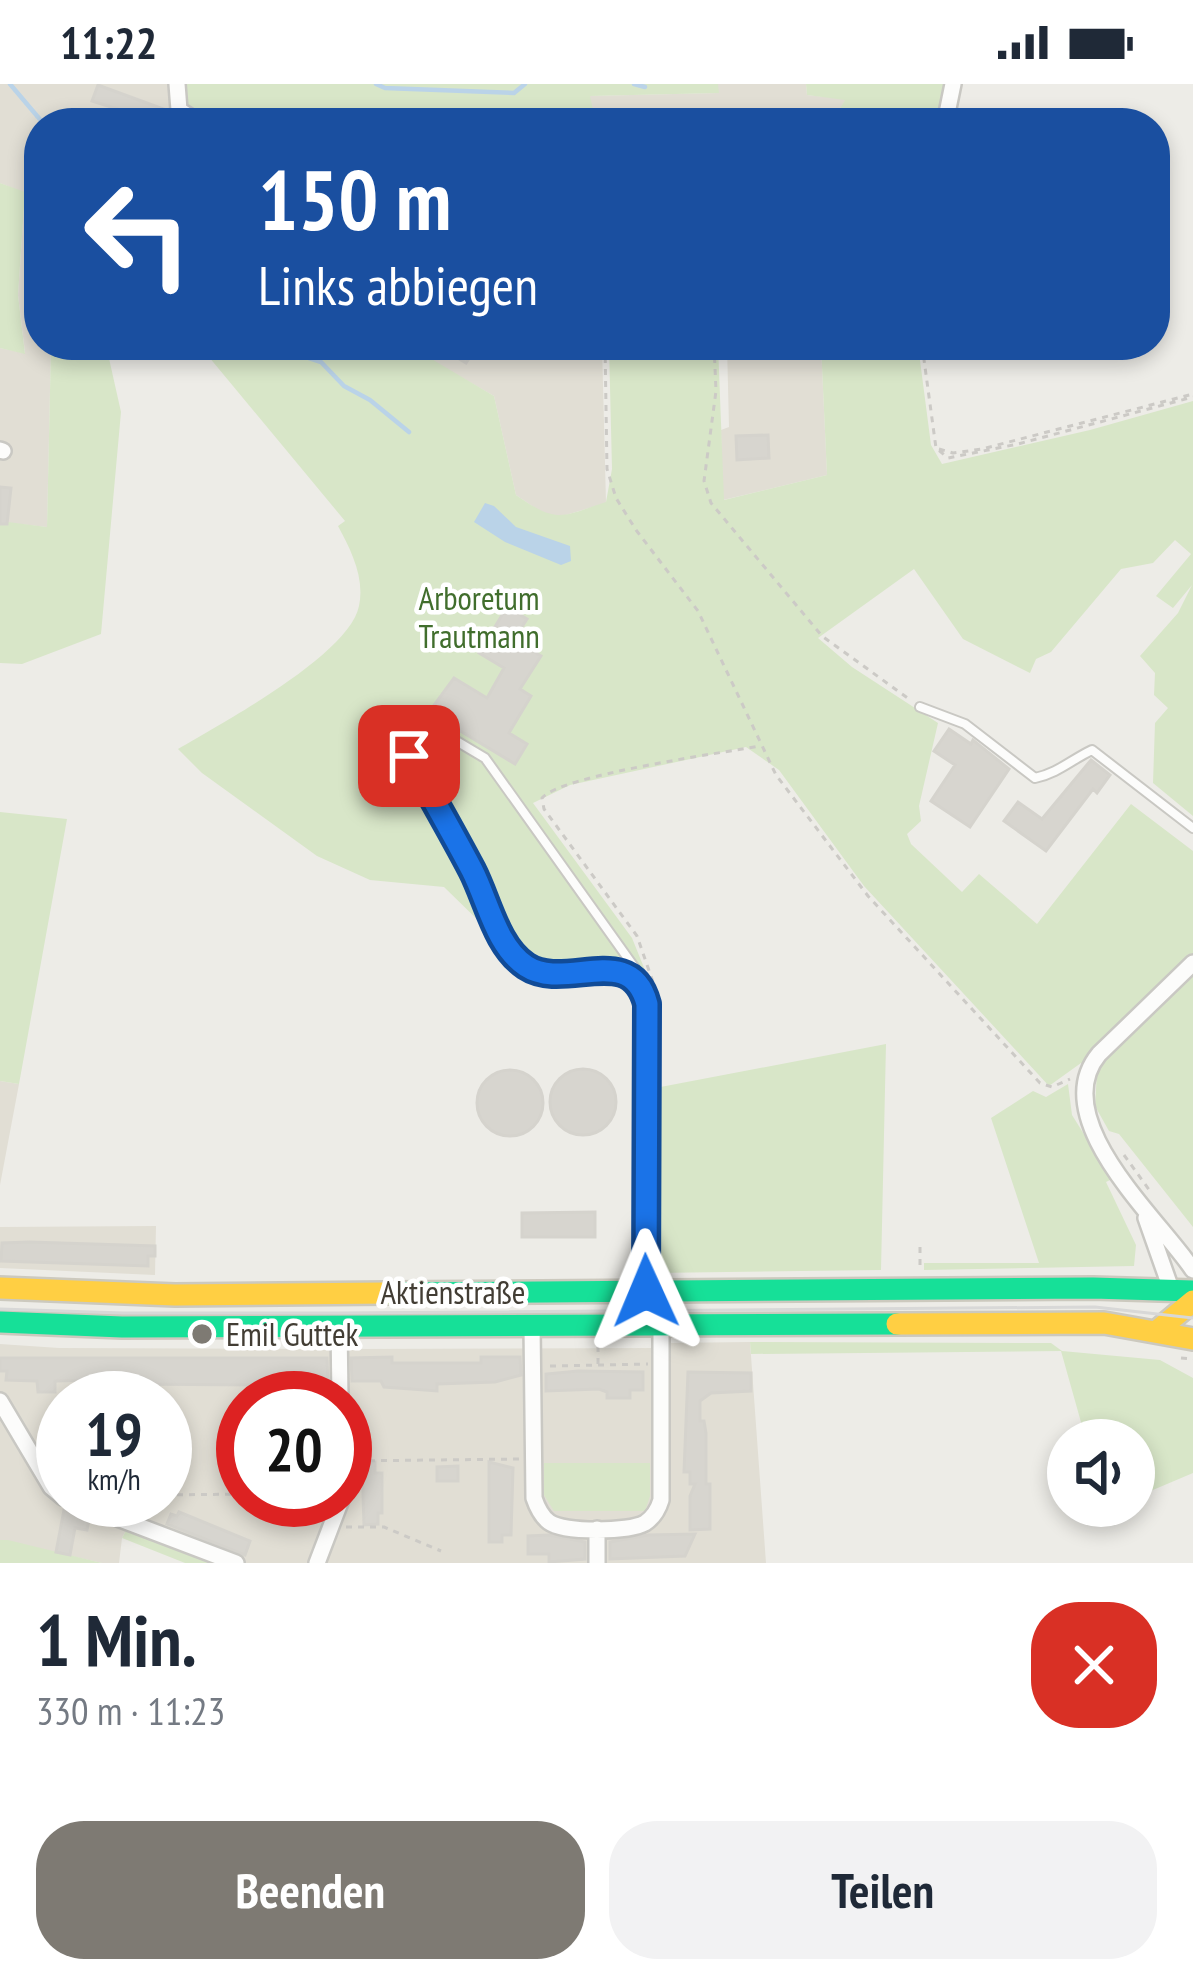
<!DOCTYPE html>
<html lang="de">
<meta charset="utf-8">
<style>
:root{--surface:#fff;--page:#f2f2f3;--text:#1f2937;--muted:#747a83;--accent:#7e7a73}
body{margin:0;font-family:"PT Sans Narrow",sans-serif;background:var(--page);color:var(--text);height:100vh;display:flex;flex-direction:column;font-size:45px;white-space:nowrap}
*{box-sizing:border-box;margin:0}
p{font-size:39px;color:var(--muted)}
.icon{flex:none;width:66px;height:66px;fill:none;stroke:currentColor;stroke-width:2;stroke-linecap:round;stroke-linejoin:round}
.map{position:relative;height:1479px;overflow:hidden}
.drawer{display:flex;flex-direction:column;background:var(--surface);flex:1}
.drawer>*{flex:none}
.hud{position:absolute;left:24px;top:24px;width:1146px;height:252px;border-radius:48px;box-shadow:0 6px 18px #0003;background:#1a4fa0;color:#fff;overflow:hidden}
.buttons{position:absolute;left:1047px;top:1335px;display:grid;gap:24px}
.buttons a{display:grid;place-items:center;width:108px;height:108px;border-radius:50%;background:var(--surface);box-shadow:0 6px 18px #0003;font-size:60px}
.speed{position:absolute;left:36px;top:1287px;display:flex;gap:24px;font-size:60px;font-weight:700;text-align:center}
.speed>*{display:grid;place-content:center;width:156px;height:156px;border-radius:50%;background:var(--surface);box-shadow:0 6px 18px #0003;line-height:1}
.speed small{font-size:30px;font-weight:400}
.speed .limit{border:18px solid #d22;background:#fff;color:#111}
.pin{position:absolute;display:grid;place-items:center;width:102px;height:102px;color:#fff;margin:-51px;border-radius:24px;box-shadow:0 6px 18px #0006}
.me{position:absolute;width:132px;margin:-66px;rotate:359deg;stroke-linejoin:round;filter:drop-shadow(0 0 9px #0008)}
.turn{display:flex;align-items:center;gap:42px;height:252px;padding:0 36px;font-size:54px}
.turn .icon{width:156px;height:156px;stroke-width:2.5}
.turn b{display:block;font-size:84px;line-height:102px}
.round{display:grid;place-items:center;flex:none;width:126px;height:126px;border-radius:48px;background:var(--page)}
.summary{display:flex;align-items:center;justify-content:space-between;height:204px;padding:0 36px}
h1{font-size:72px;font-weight:800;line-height:90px}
.button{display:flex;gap:24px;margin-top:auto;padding:24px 36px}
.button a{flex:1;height:138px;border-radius:48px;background:var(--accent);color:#fff;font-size:48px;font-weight:800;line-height:138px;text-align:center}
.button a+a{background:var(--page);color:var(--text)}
.status{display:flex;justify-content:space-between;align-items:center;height:84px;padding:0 60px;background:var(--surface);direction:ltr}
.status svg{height:33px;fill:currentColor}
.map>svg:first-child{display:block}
</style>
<div class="status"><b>11:22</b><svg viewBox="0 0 49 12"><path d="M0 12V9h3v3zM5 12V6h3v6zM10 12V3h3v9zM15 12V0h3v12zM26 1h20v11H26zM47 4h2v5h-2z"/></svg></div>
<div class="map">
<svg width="1193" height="1479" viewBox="0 0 1193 1479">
<rect width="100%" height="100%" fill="#edece7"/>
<path fill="#e1ded4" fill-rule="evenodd" d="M0 0H172L169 22 177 38 39 39V261H51L47 443 0 438V264L25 269 18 211 25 109 0 99Z
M718 0H806L807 11 846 15 831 39H596L589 12 718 9Z
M602 261 606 419 559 433 544 430 516 411 494 312 407 262Z
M727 261H821L827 391 723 416 721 346 729 343Z
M0 997 19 1000 0 1101Z
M156 1142 155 1191 0 1184V1143Z
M750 1258 766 1479H224L129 1441 122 1454 119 1479H102L0 1456V1260L59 1264 351 1265 658 1264 669 1259ZM63 1314H165V1416H63ZM243 1314H345V1416H243Z"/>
<path fill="#d8e6c8" d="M181 0H718L719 9 590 12 596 39H209L183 22Z
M806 0H947L939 39H831L845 16 807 11Z
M0 99 25 108 18 211 25 270 0 264Z
M51 261H106L121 328 101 550 22 580 0 579V437L47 443Z
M199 261H408L494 312 516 411C558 440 560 433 606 418L612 385 609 261H718L724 416 827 391 821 261H918L931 361 942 380 1090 346 1193 317V732L1153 699 1155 639 1168 624 1154 611 1155 589 1140 572 1178 529 1192 501 1173 524 1156 512 1191 470 1175 456 1153 479 1121 485 1051 568 1036 575 1030 589 963 555 914 485 818 554 852 583 938 639 919 722 921 737 907 750 911 760 962 808 979 790 1037 840 1131 720 1193 767V1143L1119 1050 1109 1047 1095 1022 1097 988 1081 979 1049 1002 864 802 779 686 746 663 570 701 533 719 632 854 651 901 627 884 555 885 530 878 486 844 444 803 370 796 317 772 202 689 178 665C222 639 349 571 359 522 365 494 351 466 338 442L345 437Z
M0 728 67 735 19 1000 0 997Z
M886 960 881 1186 653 1189 647 1016 650 1005Z
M1068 1000 1072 1031 1112 1095 1106 1098 1136 1161 1134 1182 924 1186V1179H1039L991 1034 1033 1007 1046 1013Z
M750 1258 1051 1259 1062 1267 1160 1276 1193 1294V1389L1134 1414V1356H1086L1061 1267 751 1270Z
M544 1379H650V1412L645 1427H554L544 1411Z
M129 1441 224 1479H185L122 1454Z
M0 1456H8L102 1479H0Z"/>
<path fill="#bad3e8" d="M485 419 494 422 516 443 570 462 571 477 561 481 505 458 474 438Z"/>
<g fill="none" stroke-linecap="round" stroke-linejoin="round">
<path stroke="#bad3e8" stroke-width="4.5" d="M10 0 43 39
M376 0 385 4 514 9 525 0
M634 0 645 3
M296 261 306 273 321 278 344 302 370 316 409 348"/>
</g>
<path fill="#d7d5cf" stroke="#d5d3cd" stroke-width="3" d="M98 1 166 26 162 39 92 17Z
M436 261H478L466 279Z
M768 351 769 374 737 376 736 352Z
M0 403 11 404 7 440H0Z
M507 523 527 535 514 555 541 572 520 605 531 612 509 649 527 660 515 680 429 628 454 594 487 614 504 584 479 569Z
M949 645 971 660 973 656 1009 685 970 743 931 717 955 681 934 667Z
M1091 676 1110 691 1097 709 1093 705 1046 767 1004 737 1018 718 1042 735Z
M550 1018a33 33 0 1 1 66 0a33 33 0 1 1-66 0Z
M477 1019a33 33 0 1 1 66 0a33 33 0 1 1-66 0Z
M595 1128V1153H522V1129Z
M29 1158 155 1162V1172H148V1182L1 1177 2 1159Z
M392 1273V1279H481V1273H520L521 1291 495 1298 437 1300V1307L384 1303 381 1297H352L351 1274Z
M0 1274H327L328 1301 290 1295H264V1301L128 1300V1292H96V1296L55 1297V1308H38L37 1297 6 1296 7 1287H0Z
M578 1287 643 1288V1306H630V1314H607V1308L599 1305 546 1307V1290Z
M688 1288 751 1289V1307L711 1309 700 1317V1337H704L706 1349V1400H710V1445L690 1446V1412L695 1400H690V1388H684Z
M47 1348 63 1349V1368L47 1367Z
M362 1378H375V1389H382V1429H378V1440L364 1441Z
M489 1378 513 1384 511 1451H502V1458H489Z
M458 1382V1397H437V1383Z
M64 1426 89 1436 87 1446 75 1444 70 1471 56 1468Z
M179 1428 250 1457 245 1471 167 1440 171 1430 177 1432Z
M695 1450 685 1472 610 1475V1458L648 1451Z
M549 1451 585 1458V1475L549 1478V1470H528V1452Z"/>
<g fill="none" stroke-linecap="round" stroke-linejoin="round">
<g stroke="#c9c8c3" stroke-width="12">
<path id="lane" d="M920 623 965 640 1035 694C1058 689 1071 676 1092 666L1193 744
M635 895C601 877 558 903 526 882 496 862 488 816 472 786 452 748 430 710 409 672L448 652 485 674 637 887 635 895 643 904 647 920 646 1206"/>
</g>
<g stroke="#c9c8c3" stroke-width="20">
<path id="street" d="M177 0 179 26 199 39
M945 39 953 0
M0 366 3 367
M1193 879 1099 970C1045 1035 1159 1135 1193 1186
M1146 1134 1171 1205
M339 1241 340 1314
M532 1241 534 1414C537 1423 541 1432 549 1438 564 1449 629 1448 645 1439 654 1433 658 1426 661 1416V1240
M0 1317 51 1403 63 1413
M70 1416 236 1479
M597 1445V1479
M317 1479 341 1416"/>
</g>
<g stroke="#ccc9be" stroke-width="26">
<path id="fast" d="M388 1209 1093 1204 1193 1207
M0 1238 122 1243 897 1240"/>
</g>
<g stroke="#ccc9be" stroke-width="26">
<path id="slow" d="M0 1204 175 1211 388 1209
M897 1240 1104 1239 1193 1255
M1157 1247 1193 1217"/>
</g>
<path stroke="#cccac6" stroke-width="3" stroke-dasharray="6 6" stroke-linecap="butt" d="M212 33 231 39
M605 261 607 385 616 414 636 446 698 527 776 691 868 812 1040 999 1052 1003 1070 995
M714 261 716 307 704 397 711 419 822 552 909 615
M922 261 936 364 948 374 1018 360 1193 313
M939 365 953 369 982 365 1193 310
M653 898 637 852 544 725 542 714C561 691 722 669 760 662
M656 907 659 933
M1124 1071 1150 1107
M920 1163V1185
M1181 1274 1193 1275
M598 1280V1260
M550 1282 648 1280
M345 1377 520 1375
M165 1411 243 1410
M346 1443H384L441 1467"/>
<use href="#lane" stroke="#fcfcfb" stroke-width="8"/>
<use href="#street" stroke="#fcfcfb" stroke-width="15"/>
<use href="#fast" stroke="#16e098" stroke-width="21"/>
<use href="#slow" stroke="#ffcf43" stroke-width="21"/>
<path stroke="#d8d8d7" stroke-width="3" d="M0 1225 123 1229H339L1095 1223 1193 1234"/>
</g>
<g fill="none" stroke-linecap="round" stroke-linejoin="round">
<g stroke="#114b97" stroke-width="30">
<path id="route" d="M409 672C430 710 452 748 472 786 488 817 496 862 526 882 565 908 631 857 647 920L646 1207"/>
</g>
<use href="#route" stroke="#1a73e8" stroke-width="21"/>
</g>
<circle fill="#7e7a73" stroke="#fff" stroke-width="4.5" cx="202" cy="1250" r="12"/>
<g text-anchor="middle" stroke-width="9" stroke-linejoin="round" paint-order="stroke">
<g font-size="33" fill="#416e2d" stroke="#fff">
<text x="479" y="526">Arboretum<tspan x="479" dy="38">Trautmann</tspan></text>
</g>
<g font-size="33" fill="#423d34" stroke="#fff">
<text x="453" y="1220">Aktienstraße</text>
</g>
<g font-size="33" fill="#423d34" stroke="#fff" text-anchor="start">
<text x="226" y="1262">Emil Guttek</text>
</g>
</g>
</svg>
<div class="buttons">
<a><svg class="icon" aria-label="sound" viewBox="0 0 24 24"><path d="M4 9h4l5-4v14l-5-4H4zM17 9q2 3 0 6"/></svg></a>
</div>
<div class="speed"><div>19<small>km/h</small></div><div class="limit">20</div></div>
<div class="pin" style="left:409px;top:672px;background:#d93025"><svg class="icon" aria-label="arrive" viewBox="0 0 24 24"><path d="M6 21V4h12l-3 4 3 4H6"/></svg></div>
<svg class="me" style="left:646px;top:1207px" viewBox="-20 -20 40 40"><path d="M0-17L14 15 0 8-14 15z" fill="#1a73e8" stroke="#fff" stroke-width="4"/></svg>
<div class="hud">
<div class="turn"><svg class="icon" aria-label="left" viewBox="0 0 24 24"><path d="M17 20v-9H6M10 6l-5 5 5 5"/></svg><div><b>150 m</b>Links abbiegen</div></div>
</div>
</div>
<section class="drawer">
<div class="summary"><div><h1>1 Min.</h1><p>330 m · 11:23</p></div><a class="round" style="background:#d93025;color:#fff"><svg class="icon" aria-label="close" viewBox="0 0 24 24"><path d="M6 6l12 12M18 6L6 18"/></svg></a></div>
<div class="button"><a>Beenden</a><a>Teilen</a></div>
</section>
